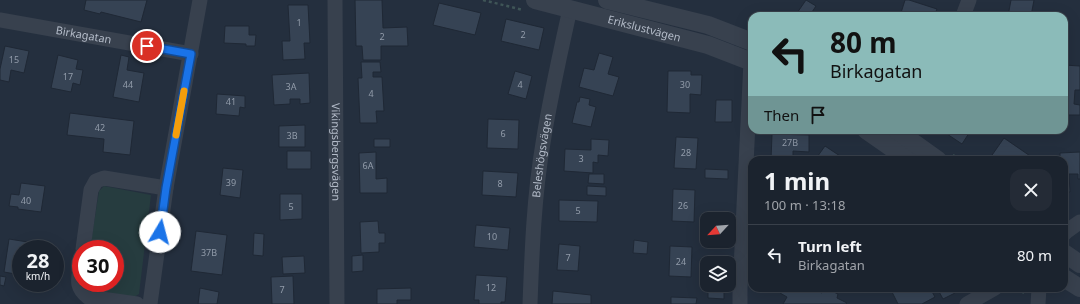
<!DOCTYPE html>
<meta charset="utf-8">
<style>
:root{--surface:#1b232e;--page:#242b36;--text:#f1f3f6;--muted:#a0a4aa;--line:#39404a}
body{margin:0;font-family:"Noto Sans",sans-serif;background:var(--page);color:var(--text);height:100vh;display:flex;flex-direction:column;font-size:15px;white-space:nowrap}
*{box-sizing:border-box;margin:0}
p{font-size:13px;color:var(--muted)}
.icon{flex:none;width:22px;height:22px;fill:none;stroke:currentColor;stroke-width:2;stroke-linecap:round;stroke-linejoin:round}
.map{position:relative;flex:1;overflow:hidden}
.side{position:absolute;left:748px;top:156px;width:320px;height:136px;display:flex;flex-direction:column;background:var(--surface);border-radius:12px;box-shadow:0 4px 16px #0002,0 0 0 1px var(--line)}
.side>*{flex:none}
.top-card{position:absolute;left:748px;top:12px;width:320px;height:122px;border-radius:12px;box-shadow:0 4px 16px #0002,0 0 0 1px var(--line);background:#8bbbb9;color:#111;overflow:hidden}
.needle{width:26px;rotate:244deg}
.buttons{position:absolute;left:700px;top:212px;display:grid;gap:8px}
.buttons a{display:grid;place-items:center;width:36px;height:36px;border-radius:8px;background:var(--surface);box-shadow:0 4px 16px #0002,0 0 0 1px var(--line);font-size:20px}
.speed{position:absolute;left:12px;top:240px;display:flex;gap:8px;font-size:20px;font-weight:700;text-align:center}
.speed>*{display:grid;place-content:center;width:52px;height:52px;border-radius:50%;background:var(--surface);box-shadow:0 4px 16px #0002,0 0 0 1px var(--line);line-height:1}
.speed small{font-size:10px;font-weight:400}
.speed .limit{border:6px solid #d22;background:#fff;color:#111}
.pin{position:absolute;display:grid;place-items:center;width:34px;height:34px;color:#fff;margin:-17px;border:2px solid #fff;border-radius:50%;box-shadow:0 1px 4px #0007}
.me{position:absolute;width:44px;margin:-22px;rotate:8deg;stroke-linejoin:round;filter:drop-shadow(0 0 3px #0008)}
.turn{display:flex;align-items:center;gap:14px;height:84px;padding:0 16px;font-size:18px}
.turn .icon{width:52px;height:52px;stroke-width:2.5}
.turn b{display:block;font-size:28px;line-height:34px}
.then{display:flex;align-items:center;height:38px;padding:0 16px;background:#0003;gap:8px;font-size:15px}
.round{display:grid;place-items:center;flex:none;width:42px;height:42px;border-radius:12px;background:var(--page)}
.head{display:flex;align-items:center;justify-content:space-between;height:68px;padding:0 16px}
h1{font-size:24px;font-weight:700;line-height:30px}
ul{padding:0;list-style:none}
li{display:flex;align-items:center;gap:12px;height:60px;padding:0 16px;border-top:1px solid var(--line)}
li div{flex:1}
li b{display:block;font-size:15px}
li em{font-style:normal}
.map>svg:first-child{display:block}
</style>
<div class="map">
<svg width="1080" height="304" viewBox="0 0 1080 304">
<rect width="100%" height="100%" fill="#242f3e"/>
<path fill="#263c3f" d="M104 186 151 195 139 294 134 297 87 289 85 283H115V249H90L99 191Z"/>
<path fill="#364354" stroke="#1f2835" d="M86 0H147L141 22 101 12 100 14 84 10Z
M355 0H382L383 28 407 27 408 46H381V60H363L362 46H356Z
M806 0 816 6 810 15V16H795Z
M905 0H909L937 9 934 16H900Z
M1011 0H1034L1031 16H1008Z
M439 3 481 13 475 35 433 25Z
M288 5H308L310 43H304L305 59 283 60 282 41H290Z
M506 19 544 28 539 50 501 41Z
M225 26H249V35H256L255 46H246V44L224 43Z
M5 46 29 51 24 73 11 70 9 82 0 80V69Z
M599 53 613 57 608 74 619 77 613 96 579 87 584 68 594 70Z
M58 55 78 60 76 69 83 70 80 85 73 83 71 92 51 88Z
M121 55 129 57 127 70 144 73 139 102 113 97Z
M361 62H380L381 72H373V77H382L384 111H376L377 123H360L358 78H362Z
M1064 65 1080 66V90H1075L1074 104 1080 105V115H1067V106H1064Z
M515 71 532 76 526 99 508 94Z
M668 71H691V75H702L701 95 690 94V113L667 112Z
M309 73 310 103 300 104V99H290V104L274 105 272 75Z
M217 94 245 96V108L240 107 239 116 216 114Z
M580 97 590 99 589 105 596 107 591 127 572 123 577 102H579Z
M716 100H732V122H715Z
M70 113 134 121 130 155 103 152 104 139 67 135Z
M488 119 519 120 518 149 487 148Z
M305 125V147H279V126Z
M941 130H971L962 144Z
M772 134 809 135V152L793 151V160H771Z
M676 137 698 138 696 169 674 168Z
M1004 138 1036 160H992L990 158Z
M374 139H390V147H374Z
M591 139 609 140 608 156 598 155V163L593 162V173L564 171 565 149 591 150Z
M825 146 846 160H815Z
M287 151H311V169H287Z
M376 152V179L387 178V193H360L359 153Z
M1080 152V179H1078V174H1069L1070 192H1064V160H1060V153Z
M223 168 243 170 240 198 220 195Z
M705 169 728 170V179L705 178Z
M483 171 518 173 516 197 482 195Z
M589 174H604V184L588 183Z
M21 183 45 186 41 212 18 209V207L9 206 11 194 19 195Z
M587 186 606 187V196L587 195Z
M673 189 695 190 694 222 672 221Z
M280 194H302V219L280 220Z
M559 200 598 201 597 222 559 221Z
M378 221 379 233H385V243H379V252L361 253 360 222Z
M476 225 510 228 508 250 474 247Z
M196 231 227 235 222 275 191 271Z
M254 233 264 234 263 256 253 255Z
M9 239 34 243 33 249H21V275L4 272Z
M634 240 648 242 647 254 633 253Z
M559 244 580 246 578 271 557 270Z
M670 246 692 247 691 277 669 276Z
M363 255V271L352 272V256Z
M304 256 305 273 283 274 282 257Z
M476 275 507 277 505 302H501V304H479V300H474Z
M0 276 6 277 4 286 0 285Z
M293 276 294 304H272L271 277Z
M200 288 219 292 217 304H198Z
M411 288V300H397V304H377V289Z
M708 288 724 289V299L708 298Z
M783 288H811L822 293 825 288 838 294 837 298 847 303 846 304H783L787 297 780 293Z
M890 288H902L904 291 909 288H930L935 297 922 304H898Z
M937 288H952L955 293 943 299Z
M553 291 591 295V304H552Z
M671 297 697 298 696 304H671Z"/>
<g fill="none" stroke-linecap="round" stroke-linejoin="round">
<path stroke="#3f5557" stroke-width="2.5" stroke-dasharray="3 3" stroke-linecap="butt" d="M483 0 523 10
M953 155 959 160
M1019 288 1024 293"/>
<g stroke="#38414e" stroke-width="15">
<path id="s1" d="M335 0 337 304"/>
<path d="M963 16 969 0"/>
<path id="s2" d="M0 20 191 54"/>
<path d="M1064 234 1067 231 1080 222"/>
<path d="M83 249 91 190 96 181 104 178 166 188"/>
<path d="M81 262C79 278 74 286 88 297L137 304"/>
<path d="M150 304 166 188 200 0"/>
<path id="s3" d="M530 304C532 250 534 196 543 143 550 98 560 54 570 9"/>
<path d="M740 304V289L751 61"/>
<path d="M967 304 995 288"/>
<path d="M1038 304 1039 288"/>
</g>
<g stroke="#38414e" stroke-width="18">
<path id="s4" d="M535 0 708 45 752 62"/>
<path d="M607 0 708 25 752 42"/>
<path d="M866 130 909 160"/>
<path d="M896 130 938 160"/>
<path d="M1064 253 1080 264"/>
<path d="M1064 278 1080 288"/>
</g>
</g>
<g fill="none" stroke-linecap="round" stroke-linejoin="round">
<g stroke="#114b97" stroke-width="10">
<path id="route" d="M147 46 191 54 166 188 160 232"/>
</g>
<use href="#route" stroke="#1a73e8" stroke-width="7"/>
<path stroke="#f59e0b" stroke-width="7" d="M176 135 184 91"/>
</g>
<g text-anchor="middle" stroke-width="4" stroke-linejoin="round" paint-order="stroke">
<g font-size="9" fill="#929caa">
<text x="299" y="26">1</text>
<text x="523" y="38">2</text>
<text x="382" y="40">2</text>
<text x="14" y="63">15</text>
<text x="68" y="80">17</text>
<text x="128" y="88">44</text>
<text x="520" y="88">4</text>
<text x="685" y="88">30</text>
<text x="291" y="90">3A</text>
<text x="371" y="97">4</text>
<text x="231" y="105">41</text>
<text x="100" y="131">42</text>
<text x="503" y="137">6</text>
<text x="292" y="139">3B</text>
<text x="790" y="146">27B</text>
<text x="686" y="156">28</text>
<text x="581" y="162">3</text>
<text x="368" y="169">6A</text>
<text x="231" y="186">39</text>
<text x="500" y="187">8</text>
<text x="26" y="204">40</text>
<text x="683" y="209">26</text>
<text x="291" y="210">5</text>
<text x="578" y="214">5</text>
<text x="492" y="240">10</text>
<text x="209" y="256">37B</text>
<text x="568" y="261">7</text>
<text x="681" y="265">24</text>
<text x="491" y="291">12</text>
<text x="282" y="293">7</text>
</g>
<g font-size="11" fill="#b4bcc9" stroke="#1d2633">
<text dy="4" stroke="none"><textPath href="#s4" startOffset="113">Erikslustvägen</textPath></text>
<text dy="4" stroke="none"><textPath href="#s2" startOffset="85">Birkagatan</textPath></text>
<text dy="4" stroke="none"><textPath href="#s1" startOffset="152">Vikingsbergsvägen</textPath></text>
<text dy="4" stroke="none"><textPath href="#s3" startOffset="149">Beleshögsvägen</textPath></text>
</g>
</g>
</svg>
<div class="buttons">
<a><svg class="needle" viewBox="-14 -14 28 28"><path d="M0-13l5 13h-10z" fill="#e53935"/><path d="M0 13l5-13h-10z" fill="#a0a4aa"/></svg></a>
<a><svg class="icon" aria-label="layers" viewBox="0 0 24 24"><path d="M12 4l9 5-9 5-9-5zM3 14l9 5 9-5"/></svg></a>
</div>
<div class="speed"><div>28<small>km/h</small></div><div class="limit">30</div></div>
<div class="pin" style="left:147px;top:46px;background:#d93025"><svg class="icon" aria-label="arrive" viewBox="0 0 24 24"><path d="M6 21V4h12l-3 4 3 4H6"/></svg></div>
<svg class="me" style="left:160px;top:232px" viewBox="-20 -20 40 40"><circle r="19" fill="#fff"/><path d="M0-13L10 11 0 6-10 11z" fill="#1a73e8"/></svg>
<div class="top-card">
<div class="turn"><svg class="icon" aria-label="left" viewBox="0 0 24 24"><path d="M17 20v-9H6M10 6l-5 5 5 5"/></svg><div><b>80 m</b>Birkagatan</div></div>
<div class="then">Then<svg class="icon" aria-label="arrive" viewBox="0 0 24 24"><path d="M6 21V4h12l-3 4 3 4H6"/></svg></div>
</div>
<section class="side">
<div class="head"><div><h1>1 min</h1><p>100 m · 13:18</p></div><a class="round"><svg class="icon" aria-label="close" viewBox="0 0 24 24"><path d="M6 6l12 12M18 6L6 18"/></svg></a></div>
<ul>
<li><svg class="icon" aria-label="left" viewBox="0 0 24 24"><path d="M17 20v-9H6M10 6l-5 5 5 5"/></svg><div><b>Turn left</b><p>Birkagatan</p></div><em>80 m</em></li>
</ul>
</section>
</div>
